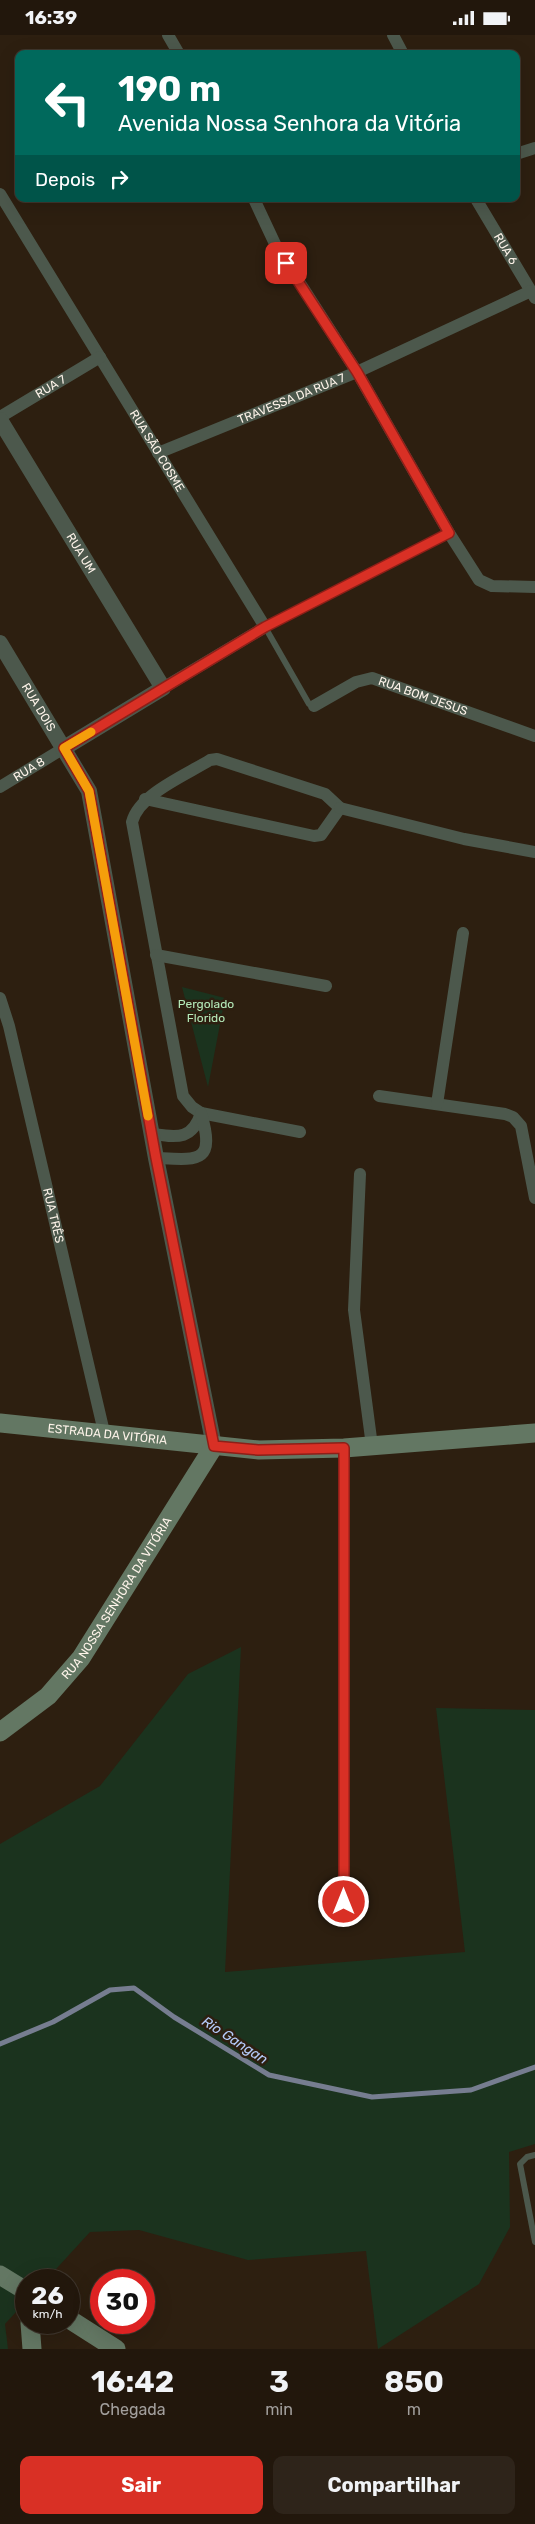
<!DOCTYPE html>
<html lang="pt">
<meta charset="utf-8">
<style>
:root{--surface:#22170c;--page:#2e241a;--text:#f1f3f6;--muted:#a29f9d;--line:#3f362d;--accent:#d93025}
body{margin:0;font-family:Rubik,sans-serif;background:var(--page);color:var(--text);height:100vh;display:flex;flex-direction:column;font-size:19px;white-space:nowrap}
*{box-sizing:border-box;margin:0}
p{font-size:16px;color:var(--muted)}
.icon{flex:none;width:28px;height:28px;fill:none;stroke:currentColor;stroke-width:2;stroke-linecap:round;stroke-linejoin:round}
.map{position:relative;height:2314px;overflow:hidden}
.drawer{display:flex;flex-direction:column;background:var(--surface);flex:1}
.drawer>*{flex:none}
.banner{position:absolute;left:15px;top:15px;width:505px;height:152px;border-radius:10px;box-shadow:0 5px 20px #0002,0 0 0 1px var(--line);background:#00695c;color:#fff;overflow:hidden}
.speed{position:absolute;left:15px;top:2234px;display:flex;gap:10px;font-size:25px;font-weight:700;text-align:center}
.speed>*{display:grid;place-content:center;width:65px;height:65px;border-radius:50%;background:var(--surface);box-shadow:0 5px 20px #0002,0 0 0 1px var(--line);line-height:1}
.speed small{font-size:12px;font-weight:400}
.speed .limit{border:8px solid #d22;background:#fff;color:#111}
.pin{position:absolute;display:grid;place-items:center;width:42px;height:42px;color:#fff;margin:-21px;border-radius:10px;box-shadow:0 2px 8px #0006}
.me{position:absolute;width:55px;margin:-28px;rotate:0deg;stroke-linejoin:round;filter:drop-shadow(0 0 4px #0008)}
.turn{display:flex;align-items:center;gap:18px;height:105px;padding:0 20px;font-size:22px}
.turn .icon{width:65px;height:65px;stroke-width:2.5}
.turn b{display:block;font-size:35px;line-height:42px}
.then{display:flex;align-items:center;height:48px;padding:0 20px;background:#0003;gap:10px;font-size:19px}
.eta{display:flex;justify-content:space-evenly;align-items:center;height:85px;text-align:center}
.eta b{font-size:30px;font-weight:700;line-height:35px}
.primary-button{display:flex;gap:10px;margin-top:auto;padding:10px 20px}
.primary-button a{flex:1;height:58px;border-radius:10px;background:var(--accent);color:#fff;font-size:20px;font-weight:700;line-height:58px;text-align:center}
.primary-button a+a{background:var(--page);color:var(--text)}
.status{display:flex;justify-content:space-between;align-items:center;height:35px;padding:0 25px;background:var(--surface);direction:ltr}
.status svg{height:14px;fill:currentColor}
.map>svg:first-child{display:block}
</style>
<div class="status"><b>16:39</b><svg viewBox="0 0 49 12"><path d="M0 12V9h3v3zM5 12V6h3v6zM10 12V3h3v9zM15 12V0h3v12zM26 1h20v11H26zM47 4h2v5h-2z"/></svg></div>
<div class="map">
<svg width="535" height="2314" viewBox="0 0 535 2314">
<rect width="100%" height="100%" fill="#2d1f10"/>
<path fill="#1b331e" d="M182 952 225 963 208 1052Z
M241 1612 225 1937 465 1917 436 1673 535 1675V2109L509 2117 510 2192 479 2249 378 2314 366 2216 248 2225 139 2195 90 2197 46 2245H26V2266L5 2289 8 2314H0V1809L100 1751 188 1639Z"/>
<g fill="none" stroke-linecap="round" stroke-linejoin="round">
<path stroke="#767d90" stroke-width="5" d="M0 2009 53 1987 110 1955 134 1953 174 1982 269 2040 372 2062 471 2055 535 2032"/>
<path stroke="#4c584c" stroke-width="6" d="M314 671 309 669 265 592 449 498
M535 2120 527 2122 520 2129 535 2207"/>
<g stroke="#4c584c" stroke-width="12">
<path d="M168 0 179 19"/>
<path d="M393 0 403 19"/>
<path d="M516 119 535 113"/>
<path id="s1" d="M0 159 265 592 163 653"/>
<path d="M254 164 276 211 357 337 449 498 479 545 492 551 535 552"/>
<path id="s2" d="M476 164 535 263"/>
<path id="s3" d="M0 382 100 322"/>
<path id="s4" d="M158 418 357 337 531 256"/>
<path id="s5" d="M314 671 356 647 372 643 535 701"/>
<path id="s6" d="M0 752 64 713"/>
<path d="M145 764 314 801 321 800 340 773 325 759 217 724 210 725C186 740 139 759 132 787L183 1061 192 1072 201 1078 300 1097"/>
<path d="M340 773 464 804 535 817"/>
<path d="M156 920 326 951"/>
<path id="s7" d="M0 963 9 991 104 1397"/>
<path d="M379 1061 505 1079 513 1082 521 1091 535 1163"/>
<path d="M437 1069 463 898"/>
<path d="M152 1099C176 1102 192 1106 201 1078"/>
<path d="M156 1123C198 1125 216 1129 201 1078"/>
<path d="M360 1139 354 1275 372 1411"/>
<path d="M344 1867V1413"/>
</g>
<g stroke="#4c584c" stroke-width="16">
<path id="s8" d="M0 385 163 653 64 713"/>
<path id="s9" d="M0 608 89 756 156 1123 214 1411"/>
</g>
<g stroke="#637763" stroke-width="19">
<path id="s10" d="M0 1388 259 1415 344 1413 535 1398"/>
<path id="s11" d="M0 1697 48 1661 81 1623 214 1411"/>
<path d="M0 2240 26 2256"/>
<path d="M69 2284 116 2314"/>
<path d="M30 2288 32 2314"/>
</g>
</g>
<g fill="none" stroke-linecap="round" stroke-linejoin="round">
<g stroke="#8d1f18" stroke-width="12">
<path id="route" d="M286 228 357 337 449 498 265 592 64 713 89 756 156 1123 214 1411 258 1415 344 1413V1867"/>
</g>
<use href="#route" stroke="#d93025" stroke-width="9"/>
<path stroke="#f59e0b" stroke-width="9" d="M91 697 64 713 89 756 148 1081"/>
</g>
<g text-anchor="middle" stroke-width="5" stroke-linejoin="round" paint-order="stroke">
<g font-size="12" fill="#fdf3e9" stroke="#2d1f10">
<text dy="4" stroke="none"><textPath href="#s2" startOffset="58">RUA 6</textPath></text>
<text dy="4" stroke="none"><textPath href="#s3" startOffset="59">RUA 7</textPath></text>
<text dy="4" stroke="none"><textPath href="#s4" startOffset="144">TRAVESSA DA RUA 7</textPath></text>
<text dy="4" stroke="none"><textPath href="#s1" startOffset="301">RUA SÃO COSME</textPath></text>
<text dy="4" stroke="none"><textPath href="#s8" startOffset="156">RUA UM</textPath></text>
<text dy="4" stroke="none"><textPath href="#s5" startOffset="119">RUA BOM JESUS</textPath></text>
<text dy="4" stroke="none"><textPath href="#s9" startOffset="75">RUA DOIS</textPath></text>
<text dy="4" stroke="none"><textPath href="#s6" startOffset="34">RUA 8</textPath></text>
<text dy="4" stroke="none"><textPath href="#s7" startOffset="224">RUA TRÊS</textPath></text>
<text dy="4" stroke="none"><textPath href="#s10" startOffset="108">ESTRADA DA VITÓRIA</textPath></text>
<text dy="4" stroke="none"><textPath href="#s11" startOffset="180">RUA NOSSA SENHORA DA VITÓRIA</textPath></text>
</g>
<g font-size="12" fill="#b5eab9" stroke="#2d1f10">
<text x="206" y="973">Pergolado<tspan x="206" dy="14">Florido</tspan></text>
</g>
<g font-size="14" font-style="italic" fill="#b4caf8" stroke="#2d1f10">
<text transform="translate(235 2005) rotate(33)" y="5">Rio Gangan</text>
</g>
</g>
</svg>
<div class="speed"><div>26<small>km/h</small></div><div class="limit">30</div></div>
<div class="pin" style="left:286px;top:228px;background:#d93025"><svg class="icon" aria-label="arrive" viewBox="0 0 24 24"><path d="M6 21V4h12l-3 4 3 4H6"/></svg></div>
<svg class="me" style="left:344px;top:1867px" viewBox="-20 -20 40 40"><circle r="17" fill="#d93025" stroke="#fff" stroke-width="3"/><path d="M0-11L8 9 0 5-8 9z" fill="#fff"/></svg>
<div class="banner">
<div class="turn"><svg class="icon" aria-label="left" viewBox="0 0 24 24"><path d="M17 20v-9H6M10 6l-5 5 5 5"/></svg><div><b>190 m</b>Avenida Nossa Senhora da Vitória</div></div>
<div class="then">Depois<svg class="icon" aria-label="right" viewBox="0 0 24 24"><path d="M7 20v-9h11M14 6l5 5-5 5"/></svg></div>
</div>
</div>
<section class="drawer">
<div class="eta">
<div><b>16:42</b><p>Chegada</p></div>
<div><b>3</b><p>min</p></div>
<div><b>850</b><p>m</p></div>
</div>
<div class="primary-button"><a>Sair</a><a>Compartilhar</a></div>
</section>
